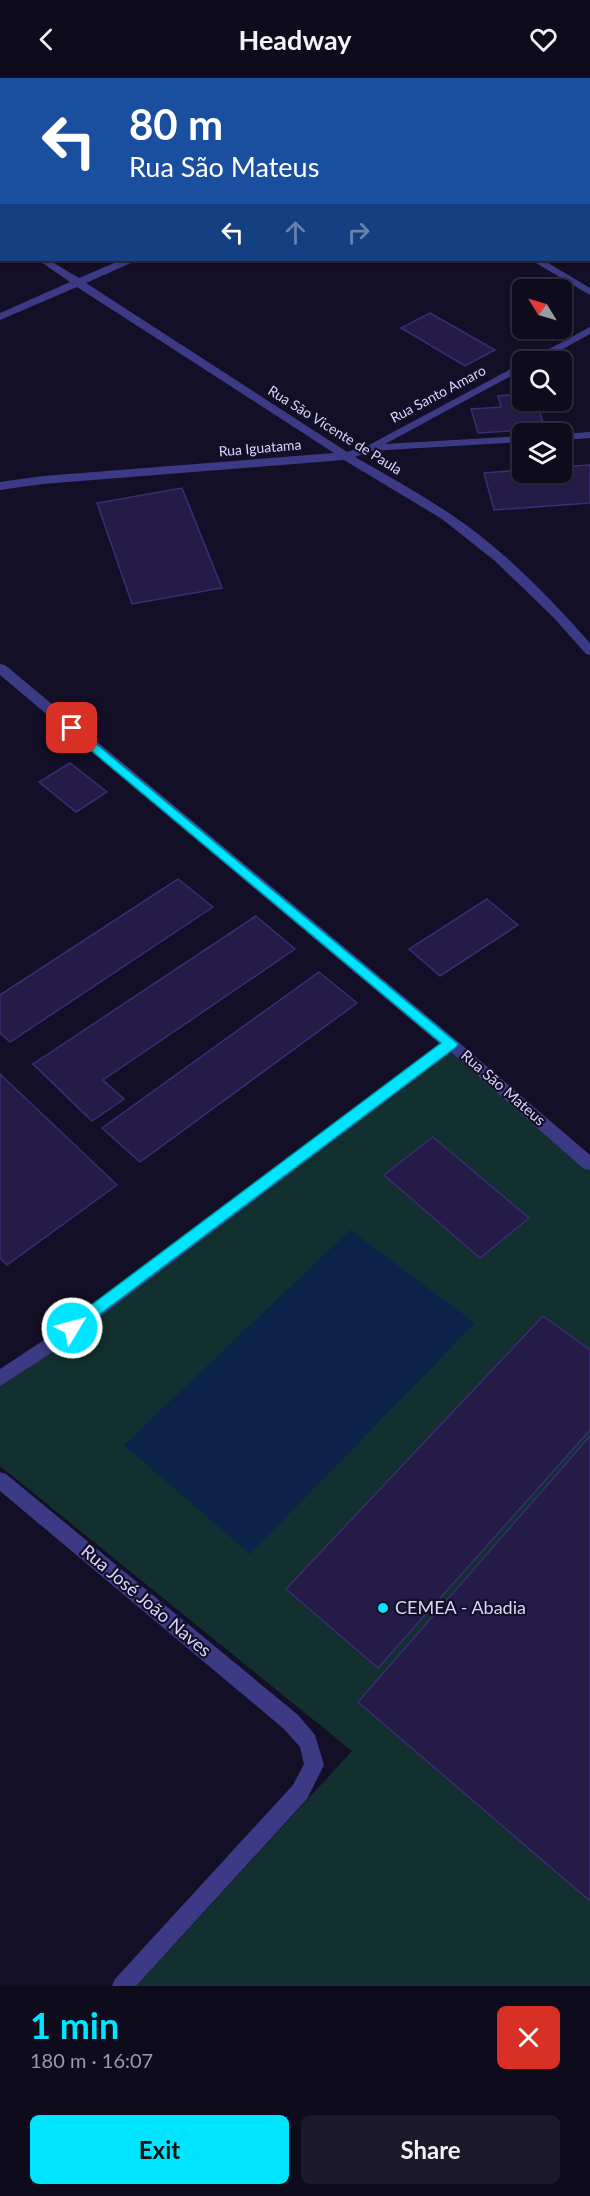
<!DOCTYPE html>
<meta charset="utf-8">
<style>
:root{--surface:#0e0b1c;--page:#1c1929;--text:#f1f3f6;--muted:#9b9ba3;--line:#2e2b3b;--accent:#00e5ff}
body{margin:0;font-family:Lato,sans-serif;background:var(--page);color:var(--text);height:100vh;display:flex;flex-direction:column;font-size:22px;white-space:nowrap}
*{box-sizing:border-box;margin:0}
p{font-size:20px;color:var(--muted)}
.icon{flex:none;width:33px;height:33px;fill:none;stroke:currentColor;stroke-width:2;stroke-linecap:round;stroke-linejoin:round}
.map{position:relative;height:1908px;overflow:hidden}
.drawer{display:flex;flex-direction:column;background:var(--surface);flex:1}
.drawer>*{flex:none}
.top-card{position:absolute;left:0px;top:0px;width:591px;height:183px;box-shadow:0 2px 4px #0004,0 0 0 2px var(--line);background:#1a4fa0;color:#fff;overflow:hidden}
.needle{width:39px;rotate:307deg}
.controls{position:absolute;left:512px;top:201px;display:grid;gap:12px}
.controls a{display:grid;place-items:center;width:60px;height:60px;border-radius:9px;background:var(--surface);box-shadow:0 2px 4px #0004,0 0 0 2px var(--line);font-size:30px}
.pin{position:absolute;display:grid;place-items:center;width:51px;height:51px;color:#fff;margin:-26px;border-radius:12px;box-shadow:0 3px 9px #0006}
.me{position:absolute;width:66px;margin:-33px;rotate:53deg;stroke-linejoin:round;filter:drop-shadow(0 0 4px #0008)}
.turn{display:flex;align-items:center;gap:21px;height:126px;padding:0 30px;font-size:27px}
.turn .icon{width:78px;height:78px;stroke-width:2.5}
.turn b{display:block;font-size:42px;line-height:51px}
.lanes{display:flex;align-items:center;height:57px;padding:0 30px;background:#0003;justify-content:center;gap:30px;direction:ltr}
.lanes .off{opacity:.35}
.round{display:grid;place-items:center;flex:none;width:63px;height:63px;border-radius:9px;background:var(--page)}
.head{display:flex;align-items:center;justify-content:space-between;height:102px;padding:0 30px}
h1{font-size:36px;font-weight:700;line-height:45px;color:var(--accent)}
.action{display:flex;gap:12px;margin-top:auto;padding:12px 30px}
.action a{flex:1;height:69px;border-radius:9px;background:var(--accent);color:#111;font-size:24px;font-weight:700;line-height:69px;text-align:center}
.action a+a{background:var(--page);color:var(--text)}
header{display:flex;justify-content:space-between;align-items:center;height:78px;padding:0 30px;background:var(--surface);font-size:27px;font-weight:700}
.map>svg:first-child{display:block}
</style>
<header><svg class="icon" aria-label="back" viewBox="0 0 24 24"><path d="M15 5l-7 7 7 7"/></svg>Headway<svg class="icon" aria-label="heart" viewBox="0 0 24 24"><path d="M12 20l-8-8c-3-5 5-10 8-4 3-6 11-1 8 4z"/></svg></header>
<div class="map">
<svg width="590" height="1908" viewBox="0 0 590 1908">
<rect width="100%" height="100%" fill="#130f26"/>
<path fill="#12302f" d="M452 971 590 1091V1908H136L352 1673 0 1388V1295Z"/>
<path fill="#0c2248" d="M350 1152 475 1245 250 1476 124 1367Z"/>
<path fill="#241b47" stroke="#3b2d73" stroke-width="1.5" d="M430 235 495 272 465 288 401 250Z
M522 316V322H536L545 351 478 355 471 331 501 329 498 318Z
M590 387V425L494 432 484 395 522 392V394H561V389Z
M182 410 222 510 132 526 97 425Z
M70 685 107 714 76 734 39 704Z
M178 801 213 829 10 964 0 955V917Z
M487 821 518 847 440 898 409 871Z
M256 838 295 871 103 1002 124 1021 92 1043 33 986Z
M319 894 357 925 140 1084 102 1050Z
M0 996 117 1107 7 1187 0 1180Z
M433 1059 529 1140 480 1180 384 1097Z
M543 1238 590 1272V1352L378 1590 286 1511Z
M590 1358V1823L358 1624Z"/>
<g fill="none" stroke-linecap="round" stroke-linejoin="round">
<path fill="#3d3a85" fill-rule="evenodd" d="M240 0H250L251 2H241Z
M536 0H548L535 2Z
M0 150H2V157H0Z
M38 182H49L79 200 121 182H134L133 184 86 205 347 374 369 367 522 285V292L385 366 522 358V364L370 373 355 379C386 397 419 415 449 435 502 470 548 518 590 565V577L586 576 553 539 495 483 442 441 344 382 43 406 0 412V404L43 398 334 375 77 209 0 242V235L70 204Z
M531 182H543L590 210V217Z
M590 249V256L539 284H525Z
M590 354V360L561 362V356Z
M0 586 5 587 456 962 590 1077V1092L584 1091 451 974 59 1270 0 1308V1291L47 1260 440 966 0 597Z
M0 1394 6 1396 298 1637 315 1657 324 1687 307 1721 136 1908H112L115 1901 293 1707 304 1686 300 1669 284 1651 0 1413Z"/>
</g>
<path fill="#00e5ff" stroke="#0095a6" stroke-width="1.5" d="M72 646 458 966 456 969 72 1257 66 1255 64 1250 66 1246 441 965 68 653V647Z"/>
<circle fill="#00e5ff" stroke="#130f26" stroke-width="2" cx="383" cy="1530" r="6"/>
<g text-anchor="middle" stroke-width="4.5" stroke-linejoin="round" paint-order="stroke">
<g font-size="14" fill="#d9d4ff" stroke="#130f26">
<text transform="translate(438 316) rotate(-28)" y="5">Rua Santo Amaro</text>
<text transform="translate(335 352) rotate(32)" y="5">Rua São Vicente de Paula</text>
<text transform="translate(260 370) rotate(-5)" y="5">Rua Iguatama</text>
</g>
<g font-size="15" fill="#d9d4ff" stroke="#130f26">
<text transform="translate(503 1010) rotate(41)" y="5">Rua São Mateus</text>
</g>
<g font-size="18" fill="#d9d4ff" stroke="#130f26">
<text transform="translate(146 1523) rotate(40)" y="6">Rua José João Naves</text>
</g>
<g font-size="18" fill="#d9d4ff" stroke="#130f26" text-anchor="start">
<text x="395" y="1536">CEMEA - Abadia</text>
</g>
</g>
</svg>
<div class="controls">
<a><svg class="needle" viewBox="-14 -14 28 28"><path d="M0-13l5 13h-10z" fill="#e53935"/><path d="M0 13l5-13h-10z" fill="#9b9ba3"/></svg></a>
<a><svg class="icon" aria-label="search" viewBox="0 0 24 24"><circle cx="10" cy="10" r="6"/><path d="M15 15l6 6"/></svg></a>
<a><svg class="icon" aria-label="layers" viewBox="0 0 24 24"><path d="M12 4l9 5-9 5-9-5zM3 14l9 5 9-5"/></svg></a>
</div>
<div class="pin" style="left:72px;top:650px;background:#d93025"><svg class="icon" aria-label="arrive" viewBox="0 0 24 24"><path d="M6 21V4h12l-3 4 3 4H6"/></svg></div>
<svg class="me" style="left:72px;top:1250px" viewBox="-20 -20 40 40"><circle r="17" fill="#00e5ff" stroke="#fff" stroke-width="3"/><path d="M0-11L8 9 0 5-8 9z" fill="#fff"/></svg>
<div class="top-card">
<div class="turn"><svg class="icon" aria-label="left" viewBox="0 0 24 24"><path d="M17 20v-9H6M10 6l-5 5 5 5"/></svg><div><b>80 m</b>Rua São Mateus</div></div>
<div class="lanes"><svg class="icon" aria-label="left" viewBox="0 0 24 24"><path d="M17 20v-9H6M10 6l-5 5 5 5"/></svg><svg class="icon off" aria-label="ahead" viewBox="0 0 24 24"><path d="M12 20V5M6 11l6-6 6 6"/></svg><svg class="icon off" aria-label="right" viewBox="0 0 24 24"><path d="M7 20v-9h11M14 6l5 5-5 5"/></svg></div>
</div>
</div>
<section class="drawer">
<div class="head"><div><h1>1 min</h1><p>180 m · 16:07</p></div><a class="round" style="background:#d93025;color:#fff"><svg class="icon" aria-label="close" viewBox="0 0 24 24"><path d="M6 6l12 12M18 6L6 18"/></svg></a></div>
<div class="action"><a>Exit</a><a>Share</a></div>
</section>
